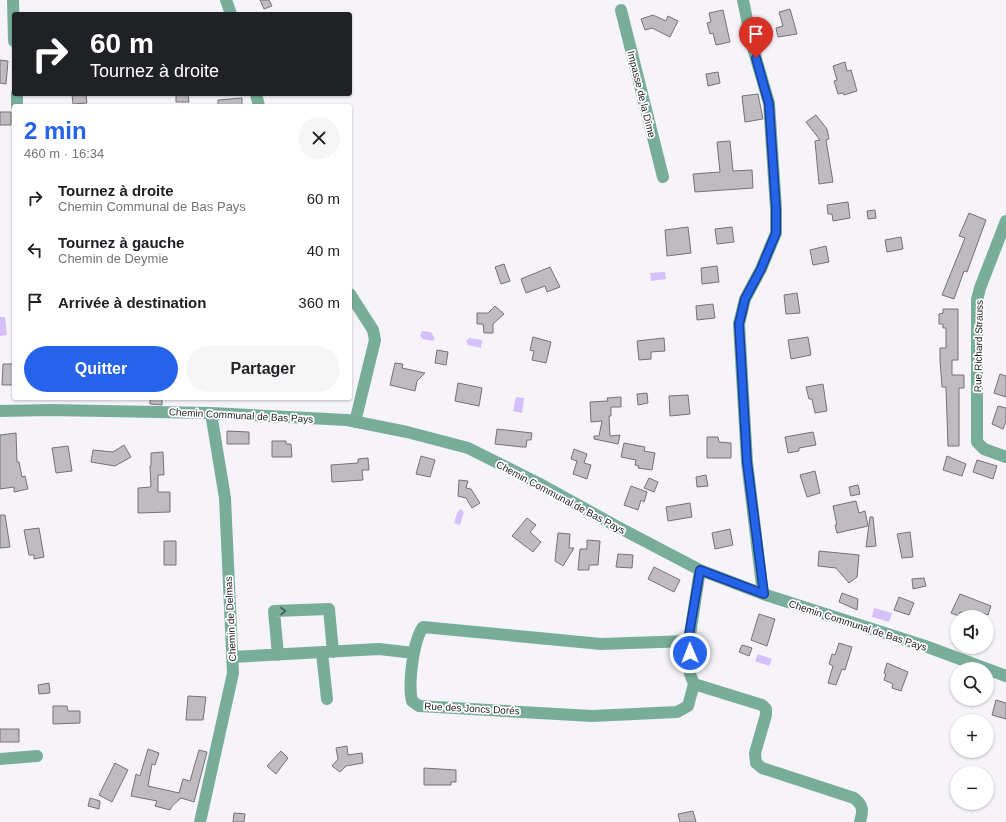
<!DOCTYPE html>
<html lang="fr">
<meta charset="utf-8">
<style>
:root{--surface:#fff;--page:#f6f6f6;--text:#202124;--muted:#757577;--accent:#2563eb}
body{margin:0;font-family:Helvetica,sans-serif;background:var(--page);color:var(--text);height:100vh;display:flex;flex-direction:column;font-size:15px;white-space:nowrap}
*{box-sizing:border-box;margin:0}
p{font-size:13px;color:var(--muted)}
.icon{flex:none;width:22px;height:22px;fill:none;stroke:currentColor;stroke-width:2;stroke-linecap:round;stroke-linejoin:round}
.map{position:relative;flex:1;overflow:hidden}
.drawer{position:absolute;left:12px;top:104px;width:340px;height:296px;display:flex;flex-direction:column;background:var(--surface);border-radius:4px;box-shadow:0 1px 3px #0004}
.drawer>*{flex:none}
.guide{position:absolute;left:12px;top:12px;width:340px;height:84px;border-radius:4px;box-shadow:0 1px 3px #0004;background:#202124;color:#fff;overflow:hidden}
.fabs{position:absolute;left:950px;top:610px;display:grid;gap:8px}
.fabs a{display:grid;place-items:center;width:44px;height:44px;border-radius:50%;background:var(--surface);box-shadow:0 1px 3px #0004;font-size:20px}
.pin{position:absolute;display:grid;place-items:center;width:34px;height:34px;color:#fff;margin:-41px -17px;border-radius:50% 50% 50% 0;rotate:-45deg;box-shadow:0 0 4px #0007}
.pin .icon{rotate:45deg}
.me{position:absolute;width:44px;margin:-22px;rotate:359deg;stroke-linejoin:round;filter:drop-shadow(0 0 3px #0008)}
.turn{display:flex;align-items:center;gap:14px;height:84px;padding:0 12px;font-size:18px}
.turn .icon{width:52px;height:52px;stroke-width:2.5}
.turn b{display:block;font-size:28px;line-height:34px}
.round{display:grid;place-items:center;flex:none;width:42px;height:42px;border-radius:21px;background:var(--page)}
.head{display:flex;align-items:center;justify-content:space-between;height:68px;padding:0 12px}
h1{font-size:24px;font-weight:600;line-height:30px;color:var(--accent)}
.primary-button{display:flex;gap:8px;margin-top:auto;padding:8px 12px}
.primary-button a{flex:1;height:46px;border-radius:24px;background:var(--accent);color:#fff;font-size:16px;font-weight:600;line-height:46px;text-align:center}
.primary-button a+a{background:var(--page);color:var(--text)}
ul{padding:0;list-style:none}
li{display:flex;align-items:center;gap:12px;height:52px;padding:0 12px}
li div{flex:1}
li b{display:block;font-size:15px}
li em{font-style:normal}
.map>svg:first-child{display:block}
</style>
<div class="map">
<svg width="1006" height="822" viewBox="0 0 1006 822">
<rect width="100%" height="100%" fill="#f6f4f9"/>
<path fill="#d5c0fb" d="M665 272 666 279 651 281 650 273Z
M0 317H5L7 335 0 336Z
M422 331 431 332 435 339 432 341 423 339 420 336Z
M469 338 482 340 481 348 468 345 466 341Z
M516 397 524 398 522 413 513 411Z
M461 509 464 512 460 525 454 523 457 513Z
M874 608 892 613 889 622 872 617Z
M758 654 772 659 769 666 755 661Z"/>
<path fill="#bebcc1" stroke="#747277" d="M260 0H269L272 6 264 9Z
M790 9 797 34 778 37 776 28 783 26 779 12Z
M723 10 730 42 716 45 713 33 710 34 707 23 711 22 709 13Z
M653 15 666 21 668 16 678 21 670 37 652 28 645 30 641 19Z
M0 60 8 61 6 84 0 83Z
M845 62 847 71 851 70 857 91 844 95 843 93 838 94 834 81 837 80 833 66Z
M718 72 720 83 708 86 706 74Z
M72 94H86L87 103 73 104Z
M176 94H188L189 102H176Z
M758 94 763 119 745 122 742 96Z
M242 98V106H218V100Z
M0 112H11V125H0Z
M816 115 827 129 829 139 826 140 833 182 819 184 815 141 820 140 806 122Z
M730 141 733 171 752 170 753 188 695 192 693 174 720 172 717 142Z
M848 202 850 218 833 221 832 214H828L827 205Z
M875 210 876 218 868 219 867 211Z
M969 213 986 220 967 272 964 271 954 299 942 295 965 238 959 236Z
M688 227 691 253 667 256 665 230Z
M732 227 734 242 717 244 715 229Z
M901 237 903 249 887 252 885 240Z
M826 246 829 262 813 265 810 250Z
M504 264 510 281 501 284 495 267Z
M717 266 719 282 702 284 701 268Z
M550 267 560 287 547 292 545 286 526 293 521 279Z
M797 293 800 313 786 314 784 295Z
M713 304 715 318 697 320 696 306Z
M495 306 504 314 493 324V333H484L483 324H477V313H488Z
M943 309H958V360H952V375H964V388H959V446H948L946 387H942L940 360V348H946V328H943V324H939V314L943 313Z
M533 337 551 342 546 363 532 360 534 351 530 350Z
M808 337 811 355 791 359 788 340Z
M664 338 665 351 651 352V359L639 360 637 341Z
M437 350 448 352 446 365 435 363Z
M395 363 403 364 402 368 425 373 417 381 415 391 390 385Z
M3 364H14V385H2Z
M1000 374 1006 376V397L994 393Z
M458 383 482 388 479 406 455 401Z
M823 384 827 411 815 413 812 399H809L806 387Z
M647 393 648 403 638 405 637 394Z
M688 395 690 414 670 416 669 396Z
M621 397V407H611V416H609L610 436 620 435 618 444 594 439V436H599L602 421 591 422 590 402 608 401 607 398Z
M150 398H162V405L150 404Z
M998 406 1006 408V421L1003 429 992 424Z
M497 429 532 433 531 440H527L526 447H522L495 444Z
M227 431 249 432V444H227Z
M813 432 816 445 799 448V451L788 453 785 437Z
M16 433 17 462H19L22 477 25 476 28 489 14 492V487L0 489V435Z
M707 437H718L719 442 731 443V458H707Z
M272 441H286V444H291L292 457H272Z
M624 443 645 447 644 451 655 453 652 470 638 468 639 466 635 465 636 460 621 457Z
M124 445 131 457 115 466 91 462 93 450 113 452Z
M68 446 72 471 56 473 52 448Z
M574 449 587 454 584 463 591 465 587 479 573 474 577 461 571 459Z
M163 452 164 475H158V492H170V512L138 513V488L151 487 150 466H151V453Z
M421 456 435 460 430 477 416 474Z
M947 456 966 464 962 476 943 470Z
M368 458 369 470H362L363 480 332 482 331 465 358 463V459Z
M977 460 997 466 993 479 973 472Z
M815 471 820 493 807 497 800 475Z
M706 475 708 486 697 487 696 477Z
M649 478 658 482 654 492 644 488Z
M459 480 468 481 466 488 471 489 480 503 472 508 466 498 458 496Z
M858 485 860 494 851 496 849 487Z
M631 486 647 492 644 502 641 500 638 510 624 505Z
M856 501 859 513 865 511 868 526 837 533 835 525H837L833 506Z
M690 503 692 517 668 521 666 507Z
M0 515H5L10 547 0 548Z
M870 517H873L876 546 866 547Z
M527 518 536 525 530 532 541 542 533 552 512 536Z
M39 528 44 557 34 559V555H29L24 530Z
M730 529 733 545 715 549 712 533Z
M910 532 913 557 902 558 897 534Z
M558 533 570 534 569 548H574L563 566 555 561Z
M587 540 600 541 598 565H589V570H578L580 549H587Z
M164 541H176V565H164Z
M819 551 859 555 857 577 849 583 836 568 818 566Z
M618 554 633 555 632 568 616 567Z
M654 567 680 580 674 592 648 579Z
M924 578 926 586 913 589 912 579Z
M842 593 858 599 857 610 839 602Z
M960 594 991 606 988 615 979 612 978 614 974 613 973 616 960 612 959 616 951 613Z
M899 597 914 603 909 615 894 610Z
M759 614 775 619 767 646 751 640Z
M839 643 852 647 845 670 842 669 836 685 828 683 833 666 829 664 832 654 835 655Z
M742 645 752 648 749 656 739 652Z
M887 663 908 672 901 691 892 688 893 684 884 680 886 674 884 673Z
M49 683 50 693 39 694 38 685Z
M188 696 206 697 203 720H186Z
M996 700 1006 703V719L992 715Z
M53 706H67L68 711H80V723L53 724Z
M0 729H19V742H0Z
M347 746 348 755 362 753 363 763 346 766 340 772 332 766 338 759 336 748Z
M148 749 159 753 155 765 152 764 148 786 179 793 183 779 190 781 199 750 207 752 194 802 181 798 172 806 170 810 155 806 157 801 131 796 136 774 140 776Z
M281 751 288 758 276 774 267 766Z
M115 763 128 770 112 802 99 795Z
M424 768 456 770V782H451V785H424Z
M90 798 100 801 99 809 88 806Z
M693 811 696 822H680L678 814Z
M234 813 245 814 244 822H233Z"/>
<g fill="none" stroke-linecap="round" stroke-linejoin="round">
<path stroke="#78ae99" stroke-width="12" d="M13 0 14 41
M226 0 231 14
M743 0 753 48 769 103 776 209V233L761 269 745 299 739 324 747 462 763 594
M621 10 663 177
M17 94V106
M256 94 259 106
M1006 221 980 288 977 300V442L984 449 1006 457
M350 294 373 330 375 340 355 422
M0 411 51 410 211 413 347 420 407 432 468 448 540 484 616 526 700 570 763 594 925 646 1006 676
M689 641 601 644 423 627C413 641 408 685 412 701L419 706 592 716 677 712 688 706 694 684 690 674 689 641 700 570
M322 653 327 699
M278 655 274 611 329 609 333 652
M232 657 379 649 414 653
M694 684 762 705 766 709V715L755 753 756 763 762 768 854 798C864 806 863 811 860 822
M0 759 37 756
M200 822 233 673 225 498 211 413"/>
</g>
<defs><path id="oneway-chevron" d="M-2-3.5L2.5 0L-2 3.5" fill="none" stroke-width="1.6" stroke-linecap="round" stroke-linejoin="round"/></defs>
<use stroke="#465e55" href="#oneway-chevron" transform="translate(283 611) rotate(-2)"/>
<g fill="none" stroke-linecap="round" stroke-linejoin="round">
<g stroke="#184099" stroke-width="10">
<path id="route" d="M690 653 688 641 700 570 764 594 747 462 739 324 745 299 761 269 776 233V209L769 104 756 58"/>
</g>
<use href="#route" stroke="#2563eb" stroke-width="7"/>
</g>
<g text-anchor="middle" stroke-width="3.5" stroke-linejoin="round" paint-order="stroke">
<g font-size="10" fill="#1d1c1e" stroke="#fff">
<text transform="translate(642 94) rotate(76)" y="4">Impasse de la Dîme</text>
<text transform="translate(978 346) rotate(-89)" y="4">Rue Richard Strauss</text>
<text transform="translate(241 415) rotate(3)" y="4">Chemin Communal de Bas Pays</text>
<text transform="translate(561 497) rotate(28)" y="4">Chemin Communal de Bas Pays</text>
<text transform="translate(230 619) rotate(-93)" y="4">Chemin de Delmas</text>
<text transform="translate(858 625) rotate(18)" y="4">Chemin Communal de Bas Pays</text>
<text transform="translate(472 708) rotate(3)" y="4">Rue des Joncs Dorés</text>
</g>
</g>
</svg>
<div class="fabs">
<a><svg class="icon" aria-label="sound" viewBox="0 0 24 24"><path d="M4 9h4l5-4v14l-5-4H4zM17 9q2 3 0 6"/></svg></a>
<a><svg class="icon" aria-label="search" viewBox="0 0 24 24"><circle cx="10" cy="10" r="6"/><path d="M15 15l6 6"/></svg></a>
<a>+</a>
<a>−</a>
</div>
<div class="pin" style="left:756px;top:58px;background:#d93025"><svg class="icon" aria-label="arrive" viewBox="0 0 24 24"><path d="M6 21V4h12l-3 4 3 4H6"/></svg></div>
<svg class="me" style="left:690px;top:653px" viewBox="-20 -20 40 40"><circle r="17" fill="#2563eb" stroke="#fff" stroke-width="3"/><path d="M0-11L8 9 0 5-8 9z" fill="#fff"/></svg>
<div class="guide">
<div class="turn"><svg class="icon" aria-label="right" viewBox="0 0 24 24"><path d="M7 20v-9h11M14 6l5 5-5 5"/></svg><div><b>60 m</b>Tournez à droite</div></div>
</div>
<section class="drawer">
<div class="head"><div><h1>2 min</h1><p>460 m · 16:34</p></div><a class="round"><svg class="icon" aria-label="close" viewBox="0 0 24 24"><path d="M6 6l12 12M18 6L6 18"/></svg></a></div>
<ul>
<li><svg class="icon" aria-label="right" viewBox="0 0 24 24"><path d="M7 20v-9h11M14 6l5 5-5 5"/></svg><div><b>Tournez à droite</b><p>Chemin Communal de Bas Pays</p></div><em>60 m</em></li>
<li><svg class="icon" aria-label="left" viewBox="0 0 24 24"><path d="M17 20v-9H6M10 6l-5 5 5 5"/></svg><div><b>Tournez à gauche</b><p>Chemin de Deymie</p></div><em>40 m</em></li>
<li><svg class="icon" aria-label="arrive" viewBox="0 0 24 24"><path d="M6 21V4h12l-3 4 3 4H6"/></svg><div><b>Arrivée à destination</b></div><em>360 m</em></li>
</ul>
<div class="primary-button"><a>Quitter</a><a>Partager</a></div>
</section>
</div>
